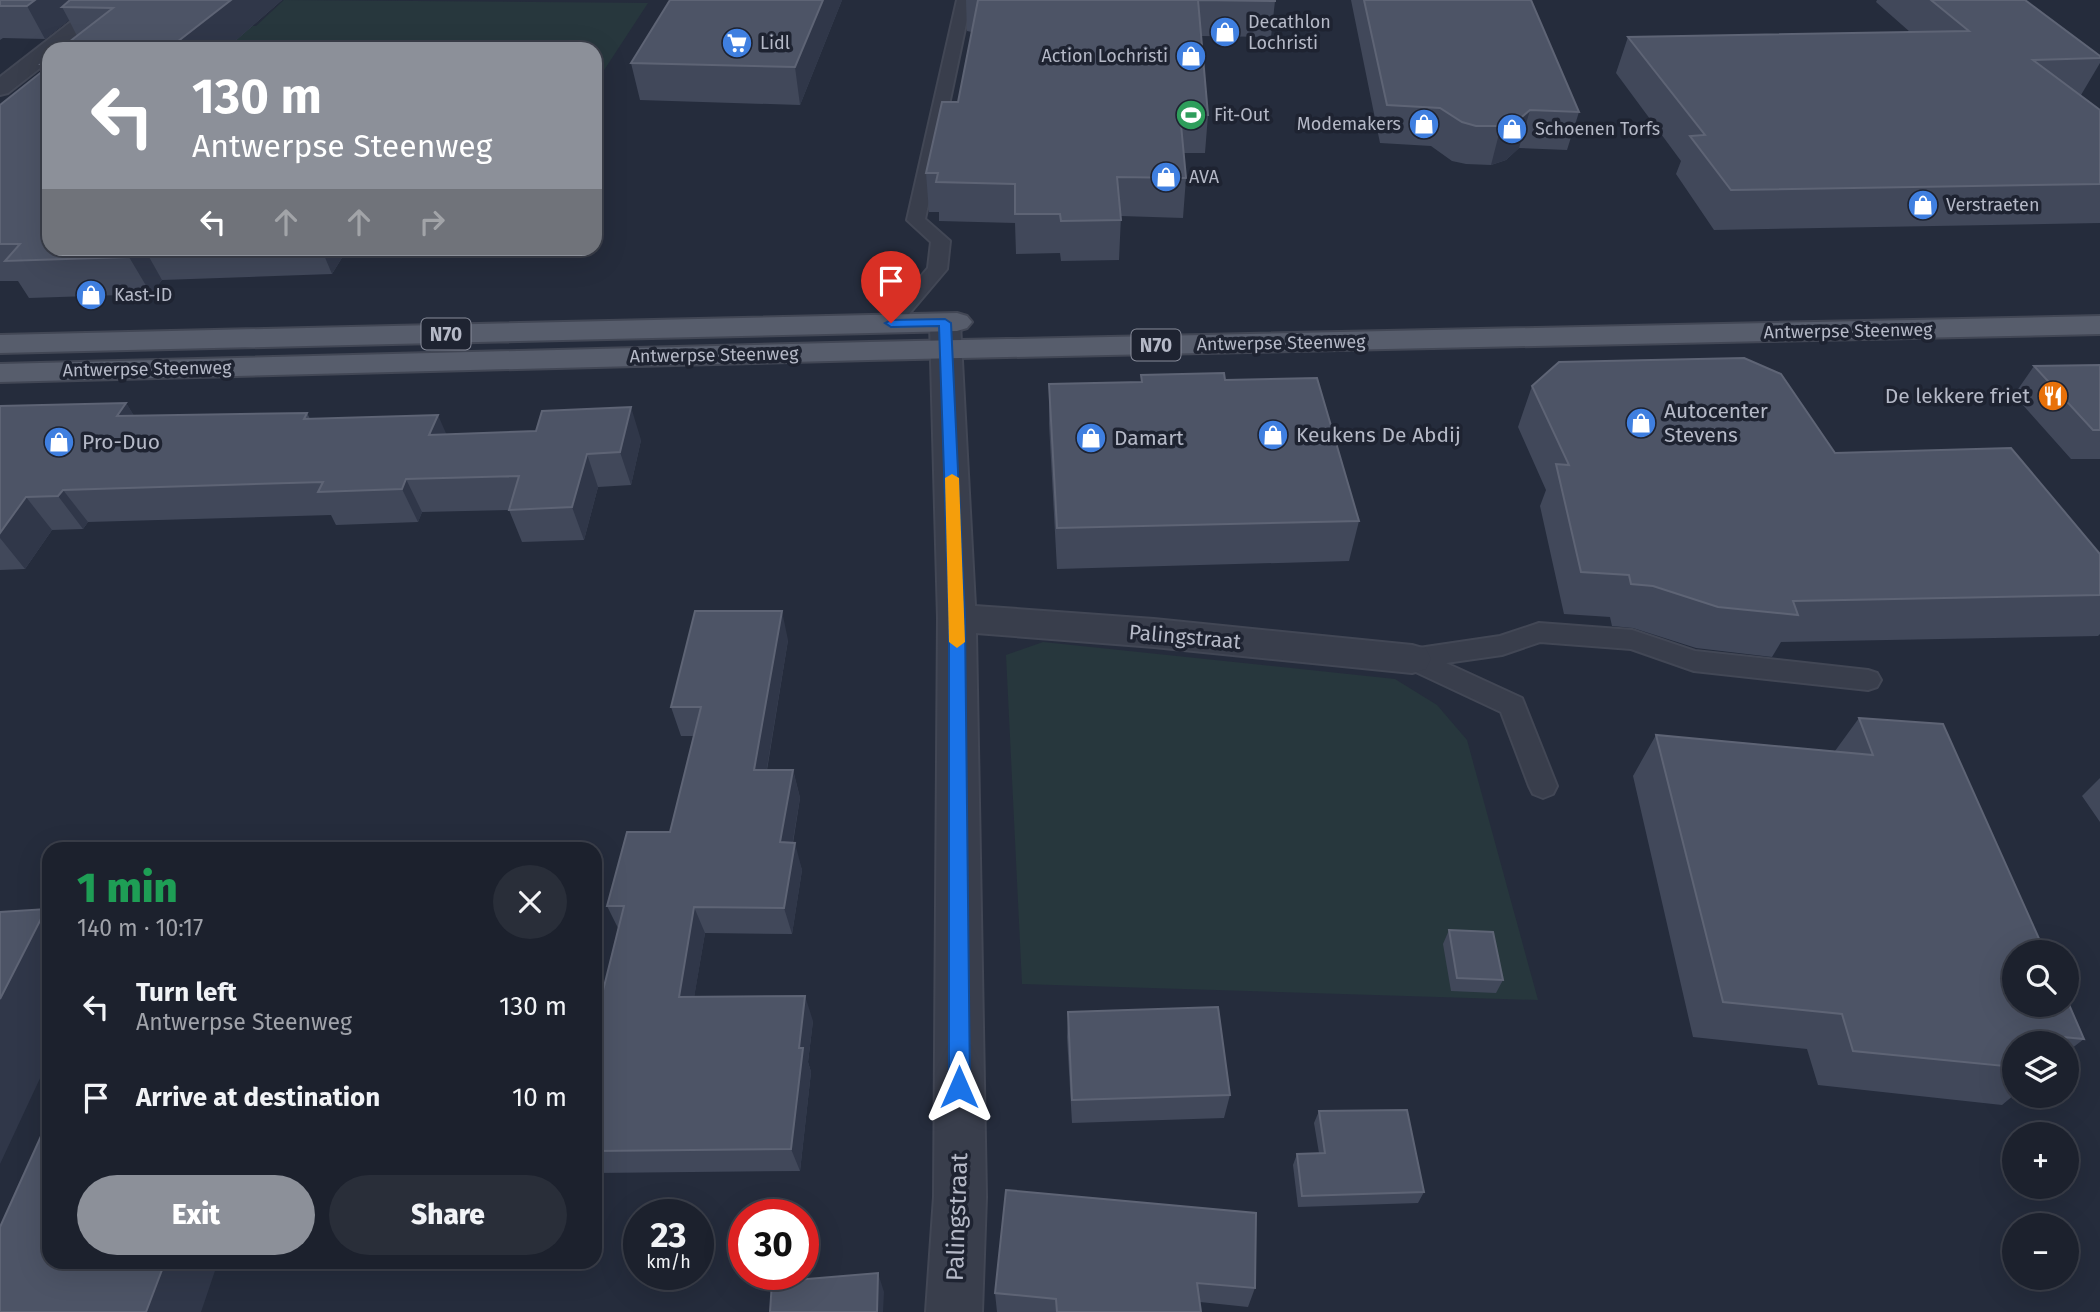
<!DOCTYPE html>
<meta charset="utf-8">
<style>
:root{--surface:#1c212d;--page:#292e39;--text:#f1f3f6;--muted:#a0a3aa;--line:#3a3e49;--accent:#8c9099}
body{margin:0;font-family:"Fira Sans",sans-serif;background:var(--page);color:var(--text);height:100vh;display:flex;flex-direction:column;font-size:26px;white-space:nowrap}
*{box-sizing:border-box;margin:0}
p{font-size:23px;color:var(--muted)}
.icon{flex:none;width:38px;height:38px;fill:none;stroke:currentColor;stroke-width:2;stroke-linecap:round;stroke-linejoin:round}
.map{position:relative;flex:1;overflow:hidden}
.panel{position:absolute;left:42px;top:842px;width:560px;height:427px;display:flex;flex-direction:column;background:var(--surface);border-radius:21px;box-shadow:0 7px 28px #0002,0 0 0 2px var(--line)}
.panel>*{flex:none}
.top-card{position:absolute;left:42px;top:42px;width:560px;height:214px;border-radius:21px;box-shadow:0 7px 28px #0002,0 0 0 2px var(--line);background:#8c9099;color:#fff;overflow:hidden}
.buttons{position:absolute;left:2002px;top:940px;display:grid;gap:14px}
.buttons a{display:grid;place-items:center;width:77px;height:77px;border-radius:50%;background:var(--surface);box-shadow:0 7px 28px #0002,0 0 0 2px var(--line);font-size:35px}
.speed{position:absolute;left:623px;top:1199px;display:flex;gap:14px;font-size:35px;font-weight:700;text-align:center}
.speed>*{display:grid;place-content:center;width:91px;height:91px;border-radius:50%;background:var(--surface);box-shadow:0 7px 28px #0002,0 0 0 2px var(--line);line-height:1}
.speed small{font-size:18px;font-weight:400}
.speed .limit{border:10px solid #d22;background:#fff;color:#111}
.pin{position:absolute;display:grid;place-items:center;width:60px;height:60px;color:#fff;margin:-72px -30px;border-radius:50% 50% 50% 0;rotate:-45deg;box-shadow:0 0 7px #0007}
.pin .icon{rotate:45deg}
.me{position:absolute;width:77px;margin:-38px;rotate:0deg;stroke-linejoin:round;filter:drop-shadow(0 0 5px #0008)}
.turn{display:flex;align-items:center;gap:24px;height:147px;padding:0 35px;font-size:32px}
.turn .icon{width:91px;height:91px;stroke-width:2.5}
.turn b{display:block;font-size:49px;line-height:60px}
.lanes{display:flex;align-items:center;height:66px;padding:0 35px;background:#0003;justify-content:center;gap:35px;direction:ltr}
.lanes .off{opacity:.35}
.round{display:grid;place-items:center;flex:none;width:74px;height:74px;border-radius:37px;background:var(--page)}
.summary{display:flex;align-items:center;justify-content:space-between;height:119px;padding:0 35px}
h1{font-size:42px;font-weight:800;line-height:52px;color:#1e9e55}
.primary-button{display:flex;gap:14px;margin-top:auto;padding:14px 35px}
.primary-button a{flex:1;height:80px;border-radius:42px;background:var(--accent);color:#fff;font-size:28px;font-weight:800;line-height:80px;text-align:center}
.primary-button a+a{background:var(--page);color:var(--text)}
ul{padding:0;list-style:none}
li{display:flex;align-items:center;gap:21px;height:91px;padding:0 35px}
li div{flex:1}
li b{display:block;font-size:26px}
li em{font-style:normal}
.map>svg:first-child{display:block}
</style>
<div class="map">
<svg width="2100" height="1312" viewBox="0 0 2100 1312">
<rect width="100%" height="100%" fill="#252c3c"/>
<path fill="#27373d" d="M284 0 648 3 595 84V49H75L110 23 256 26Z
M1043 642 1395 679 1437 705 1467 740 1538 1000 1022 984 1006 655Z"/>
<g fill="none" stroke-linecap="round" stroke-linejoin="round">
<g stroke="#424755" stroke-width="4">
<path id="lane" d="M957 0H971L925 219 950 241 947 269 898 327H884L881 323 928 268 931 242 907 220Z
M1539 623 1632 630 1695 651 1868 670 1877 673 1881 680 1877 687 1868 690 1694 671 1631 649 1540 642 1502 655 1446 663 1522 698 1557 786 1553 794 1543 798 1533 794 1529 786 1501 712 1403 666 1399 659 1403 652 1412 649 1500 636Z"/>
</g>
<g stroke="#424755" stroke-width="4">
<path id="street" d="M99 0H122L64 49H49V61L8 93 0 95V77Z
M945 314 955 317 960 323 975 606 1154 619 1412 645 1426 649 1431 659 1426 669 1412 673 1154 647 976 633 986 1197 982 1312H926L934 1197 938 618 930 323 935 317Z"/>
</g>
<g stroke="#424755" stroke-width="4">
<path id="primary" d="M957 313 967 316 972 322 967 328 957 331 0 353V335Z
M2100 316V334L869 360 0 382V364L869 342Z"/>
</g>
<use href="#lane" fill="#393e4c" fill-rule="evenodd"/>
<use href="#street" fill="#393e4c" fill-rule="evenodd"/>
<use href="#primary" fill="#575d6c" fill-rule="evenodd"/>
</g>
<path fill="#41485a" d="M0 0H282L226 49H60L77 36 69 20 45 39 3 38 0 40Z
M842 0 800 105 640 100 631 63Z
M966 0H1275V1L1271 37 1201 36 1208 115 1205 153H1184L1186 178 1183 218 1121 216 1119 260 1061 261 1060 253 1016 254 1015 223 939 221V212H929L926 173 958 102 972 32 967 31Z
M1351 0H1531L1579 112 1567 150 1519 148 1506 160 1491 165 1466 164 1452 161 1431 146 1380 143Z
M1877 0H2025L2100 56V63L2081 95H2080L2100 110V223L1714 230 1676 174 1681 161 1616 73 1628 37 1910 32 1876 2Z
M49 58V248H348L332 274 162 280 151 294 29 298 18 281H0V105L44 70 41 64Z
M2100 365V459H2071L2014 395 2034 366Z
M1141 375 1225 380 1359 521 1349 561 1057 569 1049 424V384L1141 382Z
M1532 386 1835 453 2100 554V634L2098 636 1781 642 1772 657 1696 648 1633 628 1612 626 1610 617 1564 614 1540 506 1546 490 1518 427Z
M126 403 134 416 307 413 310 419 446 434 641 440 631 485 598 487 584 540 522 542 509 510 422 512 418 522 336 525 331 515 88 522 83 529 52 530 25 569 0 570V406Z
M788 640 767 770H793L800 798 793 843 802 870 792 934 705 933 694 997 813 1021 808 1062 811 1072 800 1171 595 1173V1023L618 928 607 906 670 832 694 736H681L671 707Z
M1859 718 2084 1039 2067 1052V1043H2014V1095L2002 1105 1818 1085 1807 1049 1693 1037 1633 776 1656 735 1835 751Z
M2100 778V822L2082 796Z
M1449 930 1503 980 1496 993 1451 991 1443 944Z
M1068 1012 1230 1095 1224 1118 1072 1123 1067 1037Z
M1319 1111 1424 1192 1418 1203 1298 1207 1293 1165 1297 1154 1319 1153 1314 1123Z
M1006 1190 1255 1288 1248 1307 1200 1302 1201 1312H997L995 1293Z"/>
<path fill="#303749" d="M35 0H95L62 7 69 20 45 39 27 6Z
M231 0H282L226 49H168Z
M823 0H842L800 105 795 67Z
M1530 110 1519 148 1506 160 1491 165 1501 126Z
M137 248H144L162 280 151 294 129 257Z
M321 248H348L332 274Z
M126 403 147 436 117 416Z
M631 407 641 440 631 485 620 452Z
M438 415 452 447 429 435Z
M587 454 598 487 584 540 572 507Z
M406 479 422 512 418 522 402 489Z
M63 490 88 522 83 529 58 496Z
M26 497 52 530 25 569 0 538V533Z
M782 611 788 640 762 798 754 770Z
M793 770 800 798 788 870 780 842Z
M795 843 802 870 792 934 784 908Z
M694 907 705 933 690 1022 679 997Z
M46 909 49 911V1059L0 1164V999Z
M805 996 813 1021 808 1062 811 1072 800 1171 791 1149 799 1048Z
M165 1262H218L201 1312H146Z
M878 1273 884 1292 883 1312H877Z"/>
<path fill="#4d5466" stroke="#5e6475" stroke-width="2" d="M0 0H35L27 6H0Z
M70 0H231L168 49H60L113 8 62 7Z
M670 0H823L795 67 631 63Z
M978 0H1275V1L1198 0 1208 115 1180 114 1186 178 1117 177 1121 220 1061 221 1060 214H1015V184L936 182 938 173H926L942 102H958Z
M1364 0H1531L1579 112 1530 110 1517 121 1501 126H1476L1462 122 1440 108 1387 105Z
M1931 0H2025L2100 56V58L2033 60 2100 110V184L1731 190 1690 136 1705 135 1628 37 1969 31Z
M49 58V64H41Z
M49 66V248H137L129 257 5 261 20 244H0V105Z
M1744 358 1781 374 1835 453 2011 448 2100 554V595L1793 601 1798 615 1718 607 1653 586 1631 584 1629 575 1581 572 1556 464 1569 465 1532 386 1559 362Z
M2100 365V430H2093L2034 366Z
M1224 373 1225 380 1317 378 1359 521 1057 528 1049 384 1142 382 1141 375Z
M126 403 117 416 307 413 304 419 438 415 429 435 536 431 542 411 631 407 620 452 587 454 572 507 509 510 519 476 406 479 402 489 318 492 323 482 63 490 58 496 26 497 0 533V406Z
M695 611H782L754 770H793L780 842 795 843 784 908 694 907 679 997 805 996 799 1048H803L791 1149 595 1151V1023L624 906H607L627 832H670L701 707H671Z
M1859 718 1943 724 2045 952H2014V1004H2067V1000L2084 1039 2032 1034 2036 1043H2014V1067L1853 1051 1842 1014 1723 1002 1656 735 1873 755Z
M46 909 0 999V912Z
M1449 930 1493 932 1503 980 1457 978Z
M1218 1007 1230 1095 1072 1100 1068 1012Z
M1407 1110 1424 1192 1302 1196 1297 1154 1325 1153 1319 1111Z
M46 1125H49V1262H165L146 1312H0V1227Z
M1006 1190 1256 1213 1255 1288 1197 1283 1201 1312H1057L1056 1299 995 1293Z
M878 1273 877 1312H770L772 1282Z"/>
<path fill="#1a73e8" stroke="#114b97" stroke-width="2" d="M945 319 951 323 965 618 970 1087 966 1094 959 1097 952 1094 949 1087V618L939 326 891 327 885 323 891 320Z"/>
<path fill="#f59e0b" d="M952 474 959 478 965 642 957 648 949 642 945 478Z"/>
<defs>
<g id="shop-disc" transform="scale(1.575)"><circle r="9.5" fill="#3f7fe0" stroke="#1e2331"/><path d="M-5-2.5h2.3a2.7 3.5 0 0 1 5.4 0H5L5.5 6h-11ZM-1.5-2.5h3a1.5 2.3 0 0 0-3 0Z" fill="#fff"/></g>
<g id="supermarket-disc" transform="scale(1.575)"><circle r="9.5" fill="#3f7fe0" stroke="#1e2331"/><path d="M-6-5.5h2.5l.6 2H6L4.5 2H-2.5L-4.4-4H-6ZM-1.5 3.2a1.3 1.3 0 1 0 .1 0ZM3 3.2a1.3 1.3 0 1 0 .1 0Z" fill="#fff"/></g>
<g id="stadium-disc" transform="scale(1.575)"><circle r="9.5" fill="#2e9e5b" stroke="#1e2331"/><path d="M0-5a6.5 5 0 1 0 0 10a6.5 5 0 1 0 0-10ZM-3.5-1.8h7v3.6h-7Z" fill="#fff"/></g>
<g id="restaurant-disc" transform="scale(1.575)"><circle r="9.5" fill="#e8710a" stroke="#1e2331"/><path d="M-5-6h1v4h1v-4h1v4h1v-4h1v5L-1.5 .5V6h-2V.5L-5-1ZM5-6V6H3V1.5H1.5Q1.5-4 5-6Z" fill="#fff"/></g>
</defs>
<g fill-rule="evenodd">
<use href="#shop-disc" x="1225" y="32"/>
<use href="#supermarket-disc" x="737" y="43"/>
<use href="#shop-disc" x="1191" y="56"/>
<use href="#stadium-disc" x="1191" y="115"/>
<use href="#shop-disc" x="1424" y="124"/>
<use href="#shop-disc" x="1512" y="129"/>
<use href="#shop-disc" x="1166" y="177"/>
<use href="#shop-disc" x="1923" y="205"/>
<use href="#shop-disc" x="91" y="295"/>
<use href="#restaurant-disc" x="2053" y="396"/>
<use href="#shop-disc" x="1641" y="423"/>
<use href="#shop-disc" x="1273" y="435"/>
<use href="#shop-disc" x="1091" y="438"/>
<use href="#shop-disc" x="59" y="442"/>
</g>
<g text-anchor="middle" stroke-width="7" stroke-linejoin="round" paint-order="stroke">
<g font-size="18" fill="#b5b9c7" stroke="#1e2331" text-anchor="start">
<text x="1248" y="28">Decathlon<tspan x="1248" dy="21">Lochristi</tspan></text>
<text x="760" y="49">Lidl</text>
<text x="1168" y="62" text-anchor="end">Action Lochristi</text>
<text x="1214" y="121">Fit-Out</text>
<text x="1401" y="130" text-anchor="end">Modemakers</text>
<text x="1535" y="135">Schoenen Torfs</text>
<text x="1189" y="183">AVA</text>
<text x="1946" y="211">Verstraeten</text>
<text x="114" y="301">Kast-ID</text>
</g>
<g font-size="18" fill="#b5b9c7" stroke="#1e2331">
<text transform="translate(1848 331) rotate(-1)" y="6">Antwerpse Steenweg</text>
<text transform="translate(1281 343) rotate(-1)" y="6">Antwerpse Steenweg</text>
<text transform="translate(714 355) rotate(-1)" y="6">Antwerpse Steenweg</text>
<text transform="translate(147 369) rotate(-1)" y="6">Antwerpse Steenweg</text>
</g>
<g fill="#1e2331" stroke="#888c9a" stroke-width="2">
<rect x="421.5" y="318.5" width="49" height="31" rx="5"/>
<rect x="1131.5" y="329.5" width="49" height="31" rx="5"/>
</g>
<g font-size="19" font-weight="bold" fill="#b5b9c7">
<text x="446" y="341">N70</text>
<text x="1156" y="352">N70</text>
</g>
<g font-size="21" fill="#b5b9c7" stroke="#1e2331" text-anchor="start">
<text x="2030" y="403" text-anchor="end">De lekkere friet</text>
<text x="1664" y="418">Autocenter<tspan x="1664" dy="24">Stevens</tspan></text>
<text x="1296" y="442">Keukens De Abdij</text>
<text x="1114" y="445">Damart</text>
<text x="82" y="449">Pro-Duo</text>
</g>
<g font-size="21" fill="#b5b9c7" stroke="#1e2331">
<text transform="translate(1185 637) rotate(5)" y="7">Palingstraat</text>
</g>
<g font-size="24" fill="#b5b9c7" stroke="#1e2331">
<text transform="translate(957 1217) rotate(-88)" y="8">Palingstraat</text>
</g>
</g>
</svg>
<div class="buttons">
<a><svg class="icon" aria-label="search" viewBox="0 0 24 24"><circle cx="10" cy="10" r="6"/><path d="M15 15l6 6"/></svg></a>
<a><svg class="icon" aria-label="layers" viewBox="0 0 24 24"><path d="M12 4l9 5-9 5-9-5zM3 14l9 5 9-5"/></svg></a>
<a>+</a>
<a>−</a>
</div>
<div class="speed"><div>23<small>km/h</small></div><div class="limit">30</div></div>
<div class="pin" style="left:891px;top:323px;background:#d93025"><svg class="icon" aria-label="arrive" viewBox="0 0 24 24"><path d="M6 21V4h12l-3 4 3 4H6"/></svg></div>
<svg class="me" style="left:959px;top:1087px" viewBox="-20 -20 40 40"><path d="M0-17L14 15 0 8-14 15z" fill="#1a73e8" stroke="#fff" stroke-width="4"/></svg>
<div class="top-card">
<div class="turn"><svg class="icon" aria-label="left" viewBox="0 0 24 24"><path d="M17 20v-9H6M10 6l-5 5 5 5"/></svg><div><b>130 m</b>Antwerpse Steenweg</div></div>
<div class="lanes"><svg class="icon" aria-label="left" viewBox="0 0 24 24"><path d="M17 20v-9H6M10 6l-5 5 5 5"/></svg><svg class="icon off" aria-label="ahead" viewBox="0 0 24 24"><path d="M12 20V5M6 11l6-6 6 6"/></svg><svg class="icon off" aria-label="ahead" viewBox="0 0 24 24"><path d="M12 20V5M6 11l6-6 6 6"/></svg><svg class="icon off" aria-label="right" viewBox="0 0 24 24"><path d="M7 20v-9h11M14 6l5 5-5 5"/></svg></div>
</div>
<section class="panel">
<div class="summary"><div><h1>1 min</h1><p>140 m · 10:17</p></div><a class="round"><svg class="icon" aria-label="close" viewBox="0 0 24 24"><path d="M6 6l12 12M18 6L6 18"/></svg></a></div>
<ul>
<li><svg class="icon" aria-label="left" viewBox="0 0 24 24"><path d="M17 20v-9H6M10 6l-5 5 5 5"/></svg><div><b>Turn left</b><p>Antwerpse Steenweg</p></div><em>130 m</em></li>
<li><svg class="icon" aria-label="arrive" viewBox="0 0 24 24"><path d="M6 21V4h12l-3 4 3 4H6"/></svg><div><b>Arrive at destination</b></div><em>10 m</em></li>
</ul>
<div class="primary-button"><a>Exit</a><a>Share</a></div>
</section>
</div>
